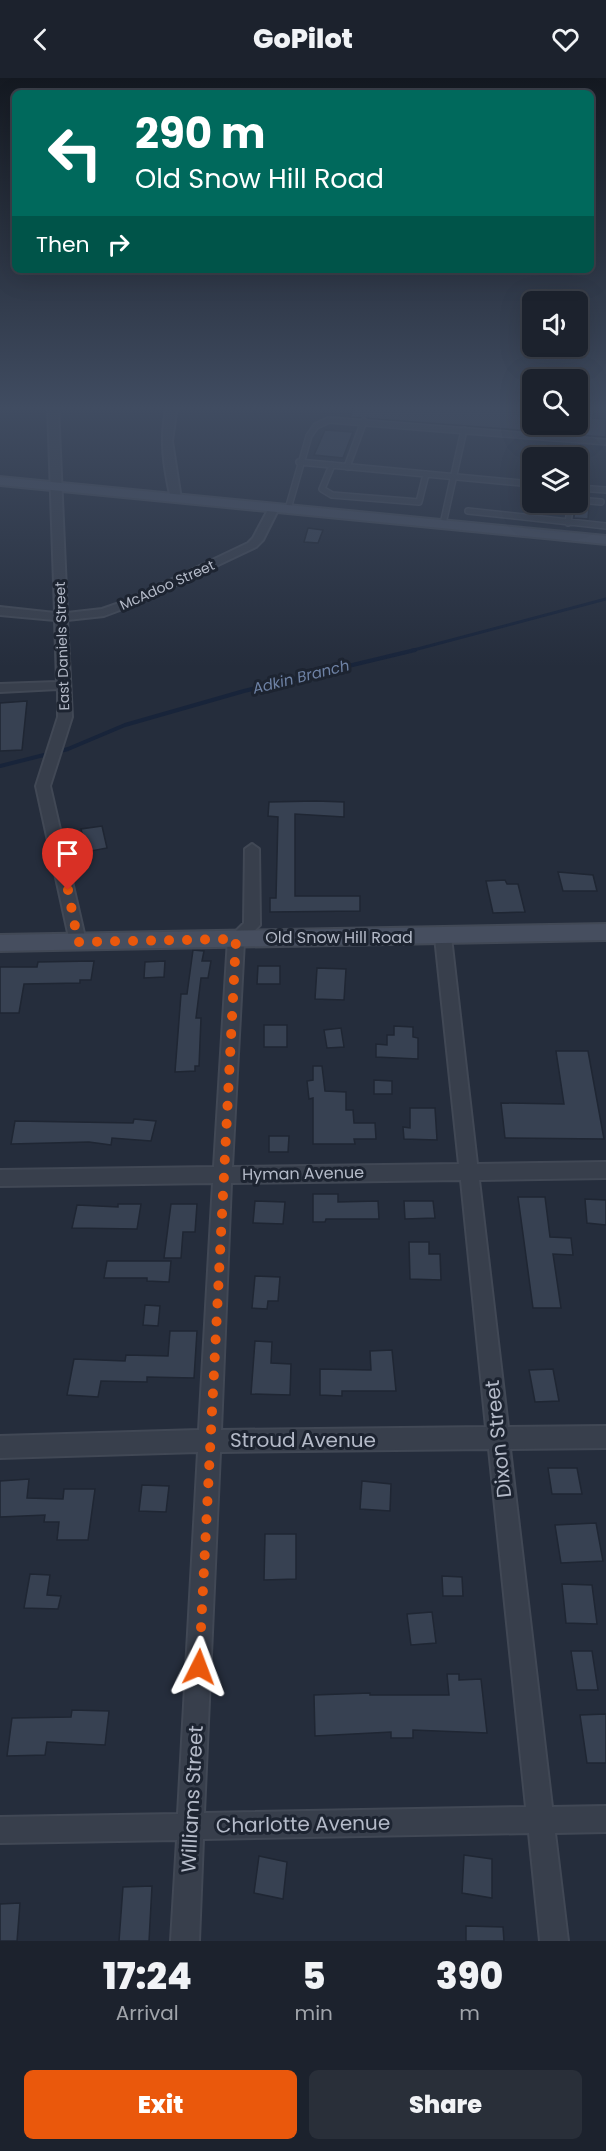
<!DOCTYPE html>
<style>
:root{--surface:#1c222d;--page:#292f39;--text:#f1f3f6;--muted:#a0a4aa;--line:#3a3f49;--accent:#ea580c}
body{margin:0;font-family:Poppins,sans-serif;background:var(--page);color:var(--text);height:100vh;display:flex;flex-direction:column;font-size:22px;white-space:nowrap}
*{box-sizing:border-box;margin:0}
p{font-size:20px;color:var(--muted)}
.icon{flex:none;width:33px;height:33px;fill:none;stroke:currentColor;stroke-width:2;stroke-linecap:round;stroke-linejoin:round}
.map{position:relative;height:1863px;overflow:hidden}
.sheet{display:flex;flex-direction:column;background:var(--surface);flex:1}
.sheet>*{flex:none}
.top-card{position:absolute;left:12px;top:12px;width:582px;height:183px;border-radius:9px;box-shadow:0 6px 24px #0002,0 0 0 2px var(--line);background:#00695c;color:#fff;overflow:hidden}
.tools{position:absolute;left:522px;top:213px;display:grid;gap:12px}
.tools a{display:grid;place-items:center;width:66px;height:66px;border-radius:9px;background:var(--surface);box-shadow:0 6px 24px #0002,0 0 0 2px var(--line);font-size:30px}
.pin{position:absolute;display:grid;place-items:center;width:51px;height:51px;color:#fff;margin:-62px -26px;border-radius:50% 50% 50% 0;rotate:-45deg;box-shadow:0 0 6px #0007}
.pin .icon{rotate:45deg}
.me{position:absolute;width:66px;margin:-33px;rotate:3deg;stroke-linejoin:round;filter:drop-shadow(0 0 4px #0008)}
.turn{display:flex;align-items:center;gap:21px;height:126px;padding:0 24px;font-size:27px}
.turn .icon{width:78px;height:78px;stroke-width:2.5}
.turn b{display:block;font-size:42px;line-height:51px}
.then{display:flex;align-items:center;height:57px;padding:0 24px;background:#0003;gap:12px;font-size:22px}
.eta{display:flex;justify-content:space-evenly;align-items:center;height:102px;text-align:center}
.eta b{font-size:36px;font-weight:800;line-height:42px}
.button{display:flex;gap:12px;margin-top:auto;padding:12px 24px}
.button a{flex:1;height:69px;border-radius:9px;background:var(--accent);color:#fff;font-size:24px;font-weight:800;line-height:69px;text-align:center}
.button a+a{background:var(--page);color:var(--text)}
header{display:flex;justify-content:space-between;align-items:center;height:78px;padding:0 24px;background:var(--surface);font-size:27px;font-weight:800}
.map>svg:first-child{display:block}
</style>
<header><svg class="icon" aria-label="back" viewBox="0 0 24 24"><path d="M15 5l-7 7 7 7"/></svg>GoPilot<svg class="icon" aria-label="heart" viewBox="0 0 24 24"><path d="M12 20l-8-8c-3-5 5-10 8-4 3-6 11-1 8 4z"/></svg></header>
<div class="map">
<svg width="606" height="1863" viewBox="0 0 606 1863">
<rect width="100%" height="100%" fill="#252d3c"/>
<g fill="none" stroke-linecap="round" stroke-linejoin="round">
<path stroke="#18243a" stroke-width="3" d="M410 573 606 521"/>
<path stroke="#18243a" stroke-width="4" d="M0 688 68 671 125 647 244 613 415 572"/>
</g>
<path fill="#374152" stroke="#1f2633" stroke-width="1.5" d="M354 328H532V353L350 339Z
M578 328H594L593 340 606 341V359L550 355V346H578Z
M325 352 353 354 343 380 314 377Z
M575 428 589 429 588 441 574 440Z
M308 450 323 452 318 465 304 464Z
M27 623 22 672 0 673V625Z
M316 723 344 724V739L295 736V818H360V833L270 834V820H276L278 739 268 738 269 724Z
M102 748 107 770 86 774 81 751Z
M558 794 593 797 597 813H563Z
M505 802 507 806H518L525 834 493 835 486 803Z
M193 872 204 873 202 883H211L208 900H201L196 940H201L199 988H195V993L175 994 181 916H187Z
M94 883 91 902H80V905L24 906 19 935H0V889H37L38 884Z
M165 883 164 899 144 900 145 884Z
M258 888H280V906H257Z
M317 890 346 891 344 922 315 921Z
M264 947H287V969H264Z
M394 948 413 949V959L418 960V981L376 979V966L387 967V957H394Z
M341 950 344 969 327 970 324 952Z
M556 973H588L604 1061 505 1060 501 1025 564 1026Z
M313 988H322L325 1013 346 1014V1032H353L354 1045H375L376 1061H354L355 1066H313V1020L309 1021 307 1003 313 1002Z
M374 1002 392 1003V1016H374Z
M410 1030H435L437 1062 404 1061 403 1049 410 1050Z
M134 1041 156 1043 151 1063 112 1060 111 1067 89 1064 11 1066 15 1043 133 1045Z
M269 1058H289L288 1074H269Z
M313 1116H338V1124L378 1123 379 1141H326L325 1144H313Z
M518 1119H545L550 1159 571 1160 573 1177 553 1176 561 1230H533Z
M585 1121 606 1122V1147L587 1145Z
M255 1123 285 1124 283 1146 253 1145Z
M404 1123H433L435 1140 405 1141Z
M118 1126H141L137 1151 72 1150 77 1127 118 1129Z
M171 1126H197L195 1154H183L181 1180H164Z
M409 1164H429V1176H440L441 1202 410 1201Z
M107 1183H171L169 1204 147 1203V1200H104Z
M255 1198 280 1199 278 1223H268L267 1231 252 1230Z
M145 1227 160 1228 158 1248 143 1247Z
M170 1253H197L194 1300 147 1299V1304L101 1303 98 1319 67 1317 74 1281 125 1283 126 1277 168 1278Z
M255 1263 272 1264 271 1285 291 1286 290 1317 251 1316Z
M392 1272 396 1313H342V1318L320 1317V1291L371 1292 370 1273Z
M553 1291 559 1323 535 1324 529 1292Z
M548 1390H577L582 1416H552Z
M29 1401 27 1420 63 1421 64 1411H95L88 1462H57L59 1444H44L45 1437 0 1439V1403Z
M362 1403 391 1406 390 1433 360 1431Z
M142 1407 169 1408 166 1434 139 1433Z
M596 1445 603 1483 561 1485 555 1447Z
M265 1456H296V1501L264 1502Z
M30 1496 50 1497 47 1517 61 1518 58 1531 24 1530Z
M442 1498 462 1499 463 1518H443Z
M562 1506 592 1507 597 1546 566 1545Z
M432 1534 436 1565 411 1567 407 1536Z
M571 1573H592L598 1612H577Z
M447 1596H459V1602L481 1601 487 1655 413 1652V1660H391V1654L315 1658 314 1617 370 1615V1617H449Z
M72 1632 109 1633 105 1667 47 1664 45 1677 7 1678 12 1640 71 1639Z
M606 1636V1685H587L580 1637Z
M464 1777 492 1781V1820L462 1815Z
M259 1778 287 1784 283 1821 254 1815Z
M152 1808 149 1863H119L123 1809Z
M20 1825 17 1863H0V1826Z
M466 1848 503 1849 504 1863H466Z"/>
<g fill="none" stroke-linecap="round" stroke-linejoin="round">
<g stroke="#414855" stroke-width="8">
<path id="lane" d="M299 384 532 406
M332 387 322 411 332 417 419 424 426 396
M347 389 364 343
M578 410 606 412
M578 422 601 424
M288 431 309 358 316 348 329 342 606 364
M468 433 606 448
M568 445 571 424
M443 446 464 352"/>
</g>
<g stroke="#414855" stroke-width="4">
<path id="street" d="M48 328H58L67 535 102 531 128 522 248 465 253 460 270 428 279 430 263 462 256 469 136 526 104 538 67 542 72 639 50 708 86 864 78 870 70 864 36 708 58 639V611L0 614V606L57 604 55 542 0 537V529L55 535Z
M167 328H177L172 363 181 421 176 424 171 421C164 390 159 359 167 328Z
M252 766 259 771 260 847 244 863 232 1089 459 1086 435 859 443 853 451 859 477 1086 606 1084V1100L479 1102 508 1349 606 1348V1370L510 1371 552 1729 606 1728V1754L555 1755 568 1863H540L529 1755 203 1761 199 1863H171L177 1762 0 1765V1739L178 1736 198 1374 0 1380V1358L199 1352 213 1105 0 1108V1092L214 1089 228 861 244 845 245 771ZM461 1102 486 1349 221 1352 231 1105ZM489 1371 526 1729 204 1735 220 1374Z"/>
</g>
<g stroke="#414855" stroke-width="4">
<path id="secondary" d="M0 399 606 458V466L0 407Z
M606 846V862L0 873V857Z"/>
</g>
<use href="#lane" stroke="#383f4c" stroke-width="5"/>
<use href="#street" fill="#383f4c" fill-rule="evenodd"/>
<use href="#secondary" fill="#464e5f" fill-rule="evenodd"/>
</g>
<linearGradient id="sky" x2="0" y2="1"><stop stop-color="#141921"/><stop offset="0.56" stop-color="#404c61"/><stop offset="1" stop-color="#404c61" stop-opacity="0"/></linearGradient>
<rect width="606" height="589" fill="url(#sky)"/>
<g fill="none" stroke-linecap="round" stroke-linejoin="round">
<path stroke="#ea580c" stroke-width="10" stroke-dasharray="0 18" d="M68 812 78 864 236 861 199 1589"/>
</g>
<g text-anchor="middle" stroke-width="6" stroke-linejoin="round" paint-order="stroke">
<g font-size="14" fill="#b4bac8" stroke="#1d2431">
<text transform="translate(167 507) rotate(-24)" y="5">McAdoo Street</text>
<text transform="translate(62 568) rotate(-92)" y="5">East Daniels Street</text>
</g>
<g font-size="15" font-style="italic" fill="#6e82a5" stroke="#1d2431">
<text transform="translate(301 599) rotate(-14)" y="5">Adkin Branch</text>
</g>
<g font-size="16" fill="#b4bac8" stroke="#1d2431">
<text x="339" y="865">Old Snow Hill Road</text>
<text transform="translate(303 1095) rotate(-1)" y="6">Hyman Avenue</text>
</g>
<g font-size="20" fill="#b4bac8" stroke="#1d2431">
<text transform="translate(498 1361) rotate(-96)" y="7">Dixon Street</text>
<text x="303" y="1369">Stroud Avenue</text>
<text transform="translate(192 1721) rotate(-87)" y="7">Williams Street</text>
<text transform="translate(303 1746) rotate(-1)" y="7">Charlotte Avenue</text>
</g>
</g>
</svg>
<div class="tools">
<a><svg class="icon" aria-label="sound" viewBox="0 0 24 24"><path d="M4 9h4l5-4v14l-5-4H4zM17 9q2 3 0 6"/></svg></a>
<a><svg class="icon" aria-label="search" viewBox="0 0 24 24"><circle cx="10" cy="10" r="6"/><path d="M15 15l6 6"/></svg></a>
<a><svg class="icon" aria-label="layers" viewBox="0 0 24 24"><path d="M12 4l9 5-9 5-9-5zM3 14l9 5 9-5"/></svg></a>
</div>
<div class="pin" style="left:68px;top:812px;background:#d93025"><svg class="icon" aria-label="arrive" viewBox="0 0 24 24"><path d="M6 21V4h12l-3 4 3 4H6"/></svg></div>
<svg class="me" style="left:199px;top:1589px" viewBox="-20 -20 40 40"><path d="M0-17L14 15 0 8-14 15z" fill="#ea580c" stroke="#fff" stroke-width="4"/></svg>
<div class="top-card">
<div class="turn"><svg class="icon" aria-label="left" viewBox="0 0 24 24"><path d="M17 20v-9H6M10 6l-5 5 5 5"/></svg><div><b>290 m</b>Old Snow Hill Road</div></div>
<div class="then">Then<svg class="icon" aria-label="right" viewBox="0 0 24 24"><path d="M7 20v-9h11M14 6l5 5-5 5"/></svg></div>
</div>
</div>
<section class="sheet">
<div class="eta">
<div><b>17:24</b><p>Arrival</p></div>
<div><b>5</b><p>min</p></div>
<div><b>390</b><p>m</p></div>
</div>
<div class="button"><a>Exit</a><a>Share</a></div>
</section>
